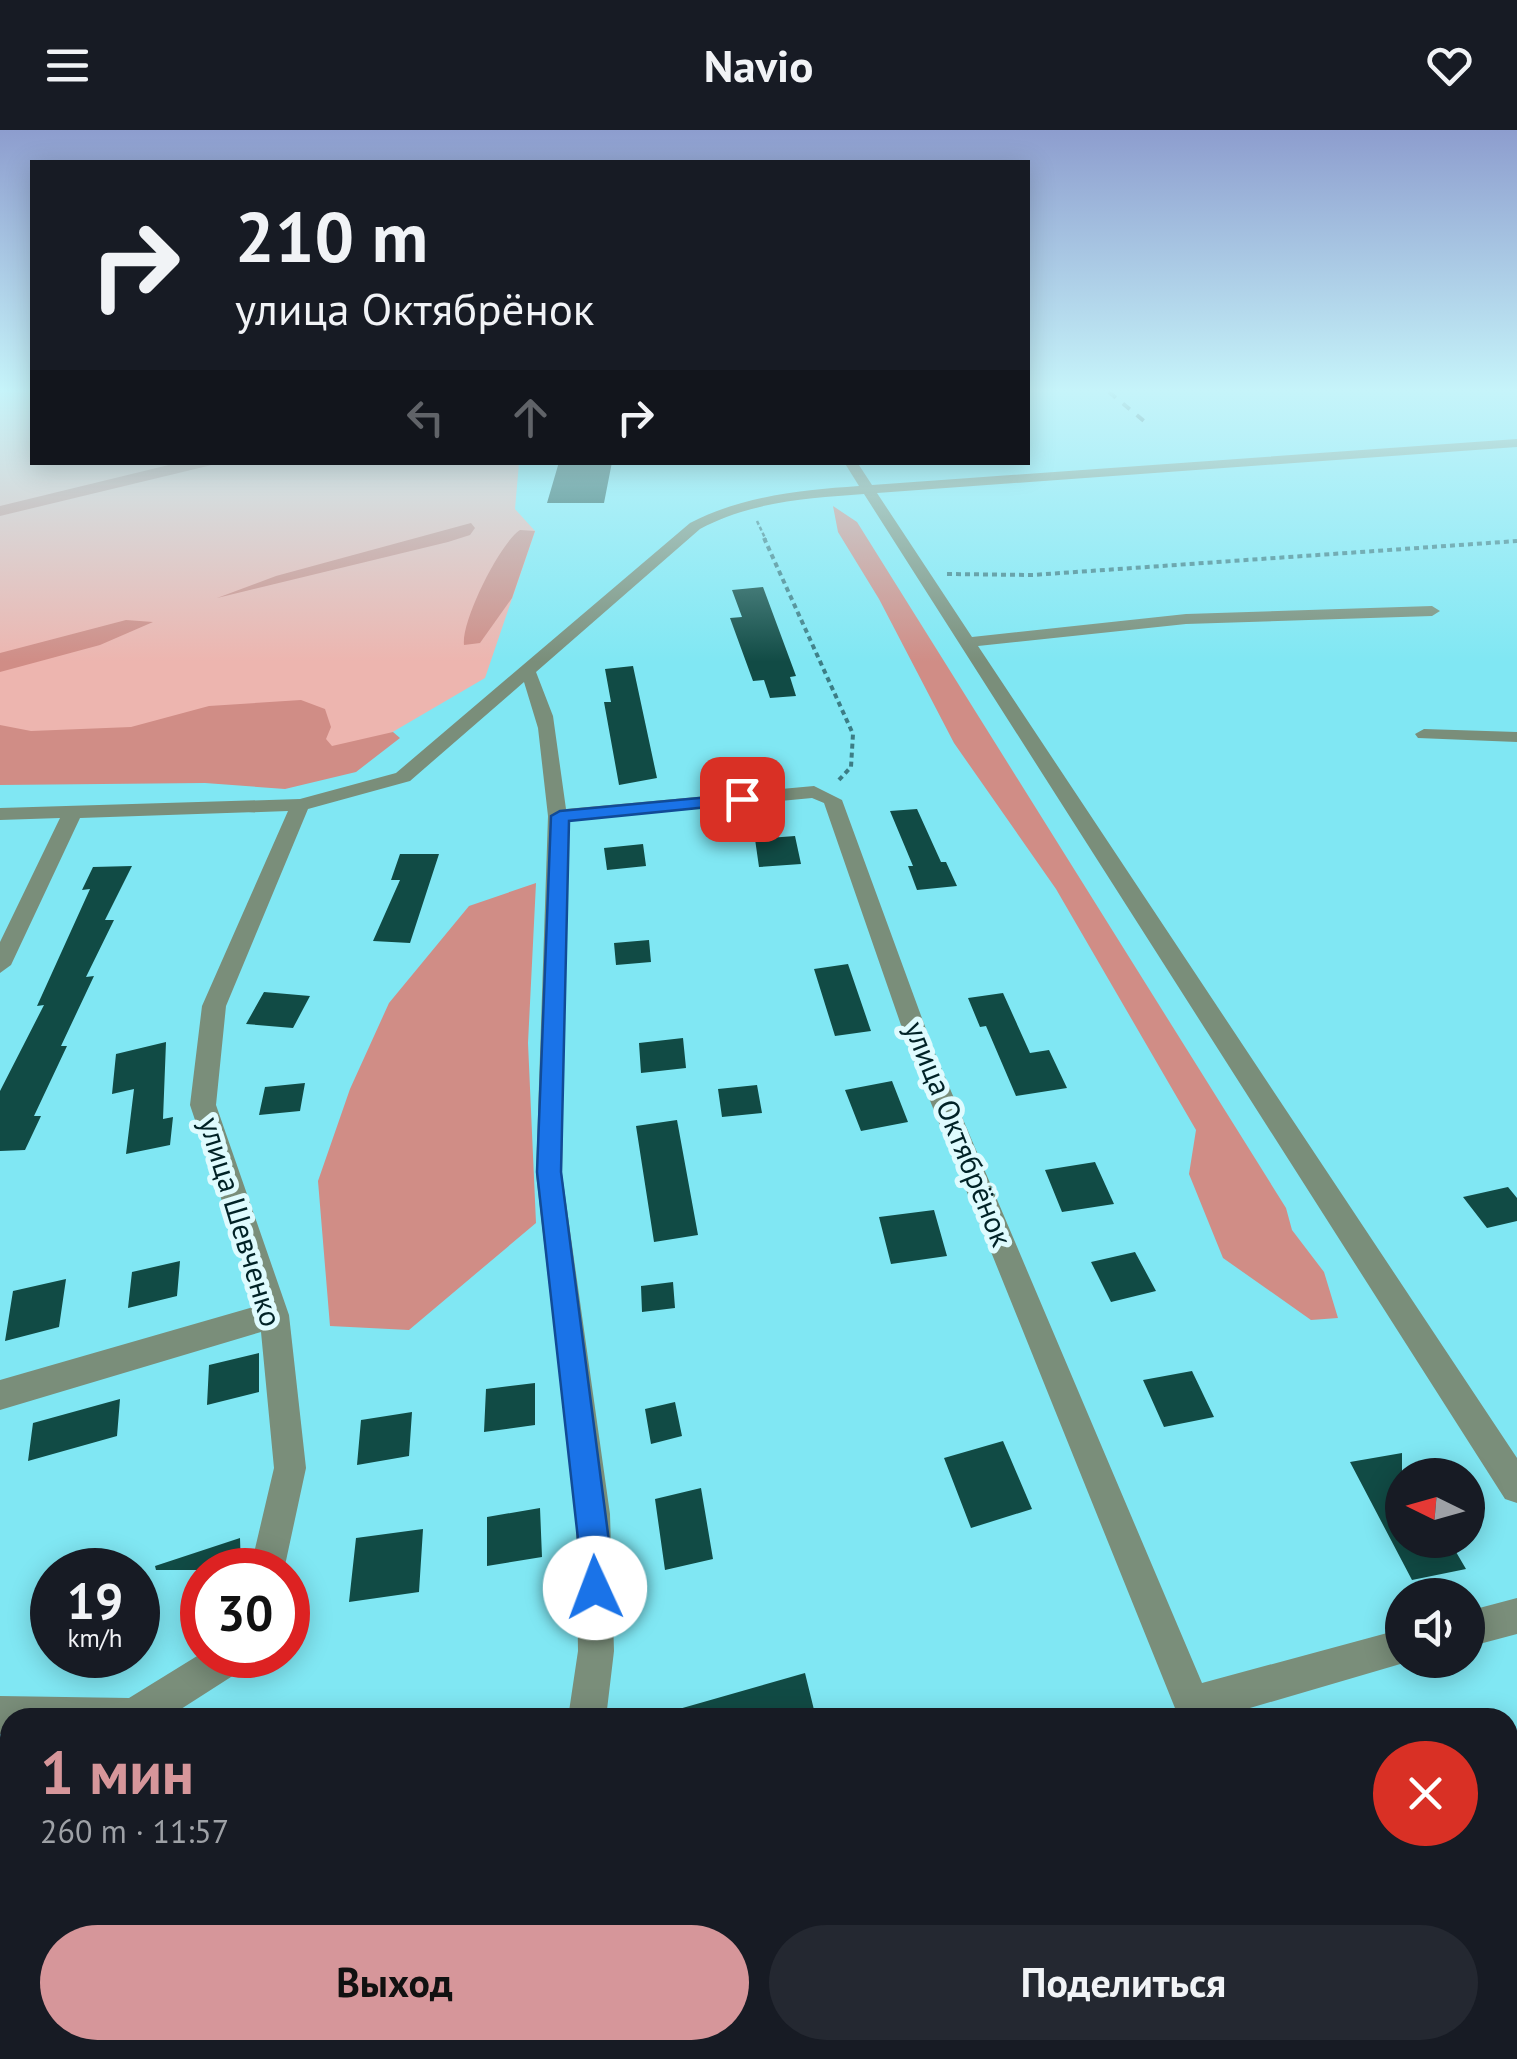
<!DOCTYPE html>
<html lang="ru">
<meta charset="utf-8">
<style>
:root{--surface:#171b24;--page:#242831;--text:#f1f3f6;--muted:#9ea1a6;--accent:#d6969a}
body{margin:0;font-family:"PT Sans",sans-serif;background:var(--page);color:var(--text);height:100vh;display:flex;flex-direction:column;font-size:38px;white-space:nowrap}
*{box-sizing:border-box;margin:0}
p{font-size:32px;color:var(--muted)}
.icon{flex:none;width:55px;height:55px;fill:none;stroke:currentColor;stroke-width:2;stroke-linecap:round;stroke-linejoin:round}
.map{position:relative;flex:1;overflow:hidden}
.sheet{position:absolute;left:0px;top:1578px;width:1518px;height:352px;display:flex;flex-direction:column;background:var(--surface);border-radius:30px 30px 0 0;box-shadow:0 5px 25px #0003}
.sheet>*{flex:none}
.top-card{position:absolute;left:30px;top:30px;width:1000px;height:305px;border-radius:0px;box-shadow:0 5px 25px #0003;background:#171b24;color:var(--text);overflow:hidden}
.needle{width:65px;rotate:275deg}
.buttons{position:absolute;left:1385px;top:1328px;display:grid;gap:20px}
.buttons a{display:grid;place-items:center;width:100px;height:100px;border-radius:50%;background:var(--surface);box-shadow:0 5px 25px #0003;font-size:50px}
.speed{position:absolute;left:30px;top:1418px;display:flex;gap:20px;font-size:50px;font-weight:700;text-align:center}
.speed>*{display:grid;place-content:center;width:130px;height:130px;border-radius:50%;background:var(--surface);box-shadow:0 5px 25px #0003;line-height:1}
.speed small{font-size:25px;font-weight:400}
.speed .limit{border:15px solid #d22;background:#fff;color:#111}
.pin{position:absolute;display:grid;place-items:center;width:85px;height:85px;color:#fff;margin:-42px;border-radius:20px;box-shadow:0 5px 15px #0006}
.me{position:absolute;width:110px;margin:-55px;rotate:358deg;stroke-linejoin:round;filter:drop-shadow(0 0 8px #0008)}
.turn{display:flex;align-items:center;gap:35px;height:210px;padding:0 40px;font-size:45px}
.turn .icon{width:130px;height:130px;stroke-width:2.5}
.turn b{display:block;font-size:70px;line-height:85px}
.lanes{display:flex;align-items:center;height:95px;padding:0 40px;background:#0003;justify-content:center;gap:50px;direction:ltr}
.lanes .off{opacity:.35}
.round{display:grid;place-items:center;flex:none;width:105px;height:105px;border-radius:52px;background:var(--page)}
.head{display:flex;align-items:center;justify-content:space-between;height:170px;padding:0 40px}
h1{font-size:60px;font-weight:600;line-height:75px;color:var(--accent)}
.action{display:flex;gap:20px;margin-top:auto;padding:20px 40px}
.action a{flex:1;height:115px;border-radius:60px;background:var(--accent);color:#111;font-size:40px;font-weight:600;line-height:115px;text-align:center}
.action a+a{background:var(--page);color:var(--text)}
header{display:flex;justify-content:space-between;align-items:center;height:130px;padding:0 40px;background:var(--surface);font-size:45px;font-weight:600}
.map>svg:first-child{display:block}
</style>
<header><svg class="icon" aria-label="menu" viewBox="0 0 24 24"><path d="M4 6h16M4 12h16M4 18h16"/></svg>Navio<svg class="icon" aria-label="heart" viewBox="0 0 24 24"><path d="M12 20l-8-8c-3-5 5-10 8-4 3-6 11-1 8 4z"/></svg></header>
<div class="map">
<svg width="1517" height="1929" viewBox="0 0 1517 1929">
<rect width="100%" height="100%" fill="#80e7f3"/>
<path fill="#edb5af" d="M0 262H32V332L519 333 515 379 535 401 485 548 319 645 0 646Z"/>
<path fill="#d08d86" d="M181 332 220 333 0 386V376Z
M833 376 857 392 1286 1078 1292 1100 1324 1142 1338 1188 1311 1190 1223 1128 1189 1044 1196 1000 1056 759 954 613 879 469 838 402Z
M471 393 475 398 470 405 448 412 217 468 276 446Z
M520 400 535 401 512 468 480 513 464 515C461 491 500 413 520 400Z
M126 490 153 492 100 515 0 542V523Z
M301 570 325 579 331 597 326 609 332 616 393 602 400 608 356 642 285 659 205 653 0 655V595L31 601 131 597 209 576Z
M536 753 528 913 536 1093 409 1200 330 1196 318 1051 350 959 389 873 469 776Z"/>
<path fill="#114b45" d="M559 332H612L604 373H547Z
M763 457 796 546 790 547 796 566 770 568 764 550 753 551 730 488 742 487 732 460Z
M633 536 657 648 619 655 604 572H611L605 539Z
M917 679 941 732H946L957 756 917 760 908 736H913L890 681Z
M795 706 801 734 759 737 755 709Z
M643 714 646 736 607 740 604 718Z
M400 724H439L410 813 373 811 400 750H391Z
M132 736 105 790H114L86 847 94 846 61 916H67L34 986H41L25 1020 0 1021V961L44 875 37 876 90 759 82 760 93 737Z
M649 810 651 832 616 835 614 813Z
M848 834 871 901 835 906 814 839Z
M264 862 310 866 293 898 246 894Z
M1003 863 1030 923 1049 920 1067 958 1016 966 986 896 980 897 968 868Z
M683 908 686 938 641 943 639 913Z
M166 912 163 989 173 987 170 1015 126 1024 134 959 112 964 116 924Z
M892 951 908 992 861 1001 845 960Z
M305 953 300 981 259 985 265 957Z
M757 955 762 983 722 987 718 959Z
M677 990 698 1105 654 1112 636 996Z
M1095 1032 1114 1074 1062 1082 1045 1040Z
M1508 1057 1517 1068V1091L1487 1098 1463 1067Z
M934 1080 947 1126 891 1134 879 1087Z
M1135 1122 1156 1161 1111 1172 1091 1132Z
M180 1131 177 1166 128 1178 132 1142Z
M66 1149 59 1197 5 1211 13 1161Z
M673 1152 675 1178 642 1182 641 1156Z
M259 1223V1262L207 1275 209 1235Z
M1192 1241 1214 1287 1164 1297 1143 1250Z
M535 1253V1295L484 1302 486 1259Z
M120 1269 117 1306 28 1331 33 1293Z
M675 1272 682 1306 651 1314 645 1279Z
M412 1282 409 1326 357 1335 361 1290Z
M1003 1311 1032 1379 971 1398 944 1328Z
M1402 1323V1410H1449L1466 1439 1412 1450 1350 1332Z
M701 1358 713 1429 665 1440 655 1369Z
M540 1378 542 1427 487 1436V1387Z
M423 1399 419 1462 349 1472 356 1408Z
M240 1408 241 1440H156L155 1436Z
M805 1543 816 1588H672V1581Z"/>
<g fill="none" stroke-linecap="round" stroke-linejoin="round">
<path stroke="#3c7d85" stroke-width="2.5" stroke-dasharray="4 2.5" stroke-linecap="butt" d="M757 391 766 410"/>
<path stroke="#3c7d85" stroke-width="4" stroke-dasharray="5 4" stroke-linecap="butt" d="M764 408 853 604 851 637 837 652
M947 444 1033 445 1517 411"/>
<path fill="#7a8e7a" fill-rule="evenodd" d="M1517 309V317L877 363 972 507 1186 484 1432 476 1440 481 1432 486 1186 494 978 516 1517 1328V1373L1505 1369 864 364C807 368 750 372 700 399L536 542 553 586 566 679 814 656 842 670 934 921 1202 1553 1402 1499V1530H1414L1216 1588H1179L910 921 824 673 812 668 567 691 562 1044 610 1384 614 1521 606 1588H568L578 1521 576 1384 536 1044 548 686 538 598 524 552 410 651 308 679 226 876 216 975 289 1185 306 1338 284 1440H250L274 1338 261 1202 0 1280V1250L257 1176 190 975 202 876 288 681 80 688 11 835 0 843V812L60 688 0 690V678L300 669 396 643 690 393C742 366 801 360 859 356L844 332H857L872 355Z
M1424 599 1517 602V612L1418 608 1415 604Z
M1517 1468V1504L1468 1517V1481Z
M202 1523 250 1525 245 1538 167 1588H10V1604H0V1566L129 1568Z
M114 1920H158V1929H114Z
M561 1920H605L607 1929H563Z
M1306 1920H1350L1353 1929H1309Z"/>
<path stroke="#0e363b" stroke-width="4" stroke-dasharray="9 9" stroke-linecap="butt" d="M1109 262 1144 291"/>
</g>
<linearGradient id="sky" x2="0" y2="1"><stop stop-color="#8d9dce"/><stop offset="0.49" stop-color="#c6f4fa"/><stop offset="1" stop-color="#c6f4fa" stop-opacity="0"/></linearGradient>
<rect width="1517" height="532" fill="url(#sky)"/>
<path fill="#1a73e8" stroke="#114b97" stroke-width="2.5" d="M742 664 750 669 748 673 569 691 561 1042 611 1427 606 1469 595 1474 584 1469 579 1458 580 1427 537 1042 551 686 560 681Z"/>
<g text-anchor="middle" stroke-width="10" stroke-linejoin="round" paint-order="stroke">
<g font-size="30" fill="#012226" stroke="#dffbfe">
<text transform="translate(958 1004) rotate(68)" y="10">улица Октябрёнок</text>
<text transform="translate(240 1092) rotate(73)" y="10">улица Шевченко</text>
</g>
</g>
</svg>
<div class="buttons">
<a><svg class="needle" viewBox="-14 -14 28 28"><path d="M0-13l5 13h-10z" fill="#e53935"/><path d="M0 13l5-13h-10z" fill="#9ea1a6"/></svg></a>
<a><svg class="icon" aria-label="sound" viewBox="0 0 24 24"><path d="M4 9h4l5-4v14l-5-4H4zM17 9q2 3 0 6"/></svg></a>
</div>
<div class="speed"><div>19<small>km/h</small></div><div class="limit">30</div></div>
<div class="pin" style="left:742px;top:669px;background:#d93025"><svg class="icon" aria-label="arrive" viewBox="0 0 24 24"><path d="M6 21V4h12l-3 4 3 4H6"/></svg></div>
<svg class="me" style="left:595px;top:1458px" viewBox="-20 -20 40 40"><circle r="19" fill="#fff"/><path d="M0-13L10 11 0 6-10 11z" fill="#1a73e8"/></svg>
<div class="top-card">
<div class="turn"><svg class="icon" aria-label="right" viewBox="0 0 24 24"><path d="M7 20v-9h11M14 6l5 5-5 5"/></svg><div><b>210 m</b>улица Октябрёнок</div></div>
<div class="lanes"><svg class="icon off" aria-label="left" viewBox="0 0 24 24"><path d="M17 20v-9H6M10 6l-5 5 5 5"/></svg><svg class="icon off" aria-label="ahead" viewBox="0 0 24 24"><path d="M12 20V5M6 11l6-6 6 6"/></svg><svg class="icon" aria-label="right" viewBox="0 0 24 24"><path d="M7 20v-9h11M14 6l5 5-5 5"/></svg></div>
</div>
<section class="sheet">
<div class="head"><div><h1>1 мин</h1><p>260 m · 11:57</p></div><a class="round" style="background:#d93025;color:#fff"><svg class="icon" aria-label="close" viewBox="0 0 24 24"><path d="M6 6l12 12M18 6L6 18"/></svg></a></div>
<div class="action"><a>Выход</a><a>Поделиться</a></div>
</section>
</div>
